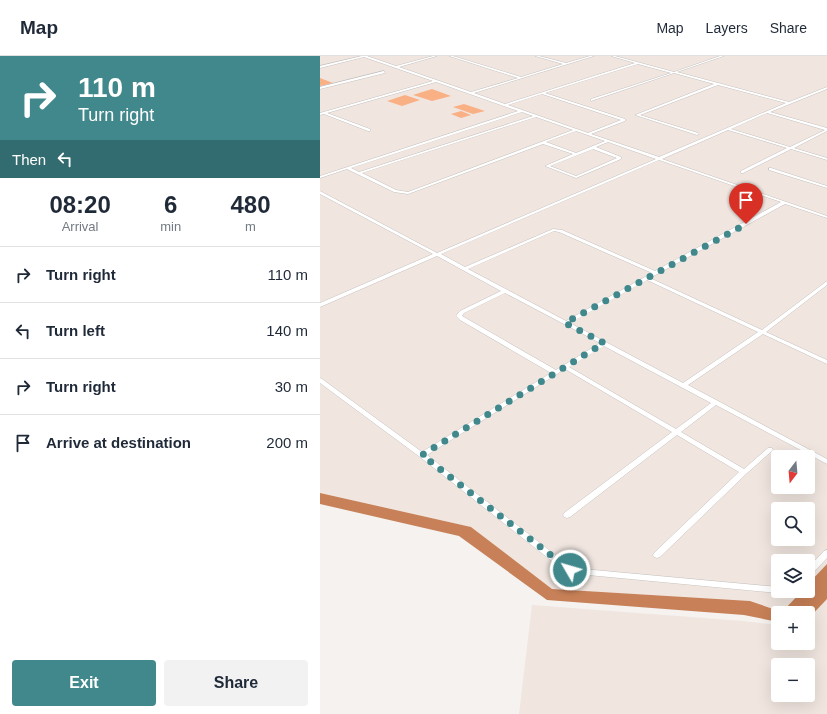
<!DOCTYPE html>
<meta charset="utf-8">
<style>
:root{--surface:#fff;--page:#f2f2f3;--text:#1f2937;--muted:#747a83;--line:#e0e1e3;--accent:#40888c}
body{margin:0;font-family:Arial,sans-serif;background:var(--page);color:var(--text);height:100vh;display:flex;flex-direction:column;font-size:15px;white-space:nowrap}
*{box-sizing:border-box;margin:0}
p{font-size:13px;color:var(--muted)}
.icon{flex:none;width:22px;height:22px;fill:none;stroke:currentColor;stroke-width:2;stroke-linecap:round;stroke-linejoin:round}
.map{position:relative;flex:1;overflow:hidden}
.details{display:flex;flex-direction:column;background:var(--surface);width:320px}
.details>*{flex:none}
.hud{background:#40888c;color:#fff;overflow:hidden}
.needle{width:26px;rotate:196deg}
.controls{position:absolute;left:451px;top:394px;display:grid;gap:8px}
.controls a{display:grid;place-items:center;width:44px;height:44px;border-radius:4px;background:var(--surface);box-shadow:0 4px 16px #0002;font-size:20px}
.pin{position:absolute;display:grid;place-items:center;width:34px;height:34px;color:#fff;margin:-41px -17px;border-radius:50% 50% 50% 0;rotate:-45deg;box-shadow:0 0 4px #0007}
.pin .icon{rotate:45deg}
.me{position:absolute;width:44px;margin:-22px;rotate:308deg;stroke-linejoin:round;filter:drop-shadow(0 0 3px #0008)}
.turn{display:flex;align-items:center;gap:14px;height:84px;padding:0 12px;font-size:18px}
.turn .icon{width:52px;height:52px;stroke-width:2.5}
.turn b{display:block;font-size:28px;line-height:34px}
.then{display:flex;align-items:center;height:38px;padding:0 12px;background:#0003;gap:8px;font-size:15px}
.eta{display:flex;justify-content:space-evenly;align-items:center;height:68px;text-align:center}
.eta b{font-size:24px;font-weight:800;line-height:28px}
.action{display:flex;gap:8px;margin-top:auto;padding:8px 12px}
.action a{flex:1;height:46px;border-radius:4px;background:var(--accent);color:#fff;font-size:16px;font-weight:800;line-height:46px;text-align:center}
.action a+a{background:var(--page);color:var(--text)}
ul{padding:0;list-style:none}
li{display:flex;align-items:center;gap:12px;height:56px;padding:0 12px;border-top:1px solid var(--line)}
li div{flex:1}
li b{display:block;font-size:15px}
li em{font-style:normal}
header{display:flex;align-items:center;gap:24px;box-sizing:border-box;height:56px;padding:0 20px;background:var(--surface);border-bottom:1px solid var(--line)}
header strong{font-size:19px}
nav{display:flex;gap:22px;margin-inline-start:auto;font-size:14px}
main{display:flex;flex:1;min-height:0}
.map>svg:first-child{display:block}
</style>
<header>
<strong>Map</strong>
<nav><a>Map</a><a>Layers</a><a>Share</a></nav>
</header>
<main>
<section class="details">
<div class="hud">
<div class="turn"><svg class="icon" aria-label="right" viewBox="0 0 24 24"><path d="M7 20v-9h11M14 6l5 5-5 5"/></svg><div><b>110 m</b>Turn right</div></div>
<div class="then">Then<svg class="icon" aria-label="left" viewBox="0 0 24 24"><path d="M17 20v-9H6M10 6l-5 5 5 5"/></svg></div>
</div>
<div class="eta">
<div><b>08:20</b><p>Arrival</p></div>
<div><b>6</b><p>min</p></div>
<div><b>480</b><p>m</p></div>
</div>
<ul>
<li><svg class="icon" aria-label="right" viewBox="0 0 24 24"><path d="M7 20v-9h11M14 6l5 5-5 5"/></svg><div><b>Turn right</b></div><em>110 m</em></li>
<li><svg class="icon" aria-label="left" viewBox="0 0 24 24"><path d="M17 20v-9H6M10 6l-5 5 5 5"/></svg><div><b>Turn left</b></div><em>140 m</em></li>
<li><svg class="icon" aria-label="right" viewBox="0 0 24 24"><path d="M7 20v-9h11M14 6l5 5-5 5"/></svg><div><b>Turn right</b></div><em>30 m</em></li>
<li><svg class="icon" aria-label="arrive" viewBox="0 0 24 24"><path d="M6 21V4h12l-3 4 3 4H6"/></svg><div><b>Arrive at destination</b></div><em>200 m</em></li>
</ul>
<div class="action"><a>Exit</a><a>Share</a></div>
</section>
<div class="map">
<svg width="507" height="658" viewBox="0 0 507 658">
<rect width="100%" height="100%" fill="#f5f2f0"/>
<path fill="#f0e5df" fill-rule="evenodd" d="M0 0H507V508L488 528V505H458V535H482L462 556 430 545 232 533 151 471 0 437ZM458 401H488V431H458ZM458 453H488V483H458Z
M507 543V658H199L212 549 423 565 458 569V587H488V563ZM458 609H488V639H458Z"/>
<path fill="#c78057" d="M0 437 151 471 232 533 430 545 462 556 482 535H488V528L507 508V543L488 563V557H458V566L424 559 227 544 139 480 0 448Z"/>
<path fill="#fab085" d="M0 22 13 27 0 30Z
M112 33 131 40 112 45 93 39Z
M85 39 100 44 82 50 67 45Z
M144 48 165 55 153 58 133 51Z
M141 55 151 59 141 62 131 58Z"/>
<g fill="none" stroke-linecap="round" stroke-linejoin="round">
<g stroke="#c4c1bf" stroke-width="1">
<path id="lane" d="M42 0H47L76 10 113 0H117L79 11 151 36 198 22 129 0H133L201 21 243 8 215 0H219L246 7 270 0H274L154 37 185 48 315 7 291 0H295L354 16 400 0H404L357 16 469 46 507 31V33L450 56 507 72V75L474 92 507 102V104L471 93 423 117H421V115L467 92 408 74 342 103 507 160V162L465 148 330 222 442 274 507 225V229L446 276 507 304V308L443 278 368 329 507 403V408L396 349 361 376 424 413 448 392H452L453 394 426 418 340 501 337 502 334 501 333 499 334 497 419 416 357 379 250 461 247 462 244 461 243 459 244 457 352 376 245 313 107 399 252 512 458 531V535H461V536L458 537 247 517 100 401 0 327V322L2 323 102 396 231 317 140 264 136 260 140 255 181 235 117 200 0 251V247L113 198 0 138V135L117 197 336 103 288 86 276 91 301 101V103L256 122 225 110 253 98 223 88 88 138 74 136 27 113 0 122V120L198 55 116 26 7 57 50 73V75H48L4 58 0 59V57L113 25 44 1 0 12V10ZM318 8 351 17 271 43V45L354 17 394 28 315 59 377 79 379 78 378 77 320 59 398 29 466 47 339 101 271 78 305 65V63L225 37ZM222 38 301 64 268 77 188 49ZM202 56 213 60 39 116 31 112ZM447 57 505 74 470 91 411 73ZM216 61 253 74 88 136 76 134 42 117ZM256 75 285 85 256 97 226 86ZM273 93 297 102 256 120 230 110ZM339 104 461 146 335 215 242 174 233 173 145 211 121 198ZM234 175 239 176 332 217 246 265 148 213ZM327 224 438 276 363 327 250 267ZM185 237 280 287 236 314 142 260 144 257ZM284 290 391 347 356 373 249 311Z
M64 15 65 17 0 33V31Z
M449 112H451L507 130V132L449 114Z
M507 494V502L491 519 488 520V512L504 495Z"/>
</g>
<use href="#lane" fill="#fff" fill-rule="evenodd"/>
</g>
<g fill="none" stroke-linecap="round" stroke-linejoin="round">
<path stroke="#40888c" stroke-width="7" stroke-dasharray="0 12.6" d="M250 514 102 399 284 287 245 267 426 168"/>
</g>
</svg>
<div class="controls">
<a><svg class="needle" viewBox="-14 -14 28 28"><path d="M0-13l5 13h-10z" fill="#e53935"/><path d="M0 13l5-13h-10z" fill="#747a83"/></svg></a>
<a><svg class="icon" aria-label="search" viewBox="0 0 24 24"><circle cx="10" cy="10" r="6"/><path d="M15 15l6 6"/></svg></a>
<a><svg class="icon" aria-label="layers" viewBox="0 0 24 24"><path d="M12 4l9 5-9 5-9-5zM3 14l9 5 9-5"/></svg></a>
<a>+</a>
<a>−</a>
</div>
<div class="pin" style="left:426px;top:168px;background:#d93025"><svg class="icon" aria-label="arrive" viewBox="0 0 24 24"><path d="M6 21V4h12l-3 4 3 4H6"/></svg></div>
<svg class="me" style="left:250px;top:514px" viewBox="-20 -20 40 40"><circle r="17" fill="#40888c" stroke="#fff" stroke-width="3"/><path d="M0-11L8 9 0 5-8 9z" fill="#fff"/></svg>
</div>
</main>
